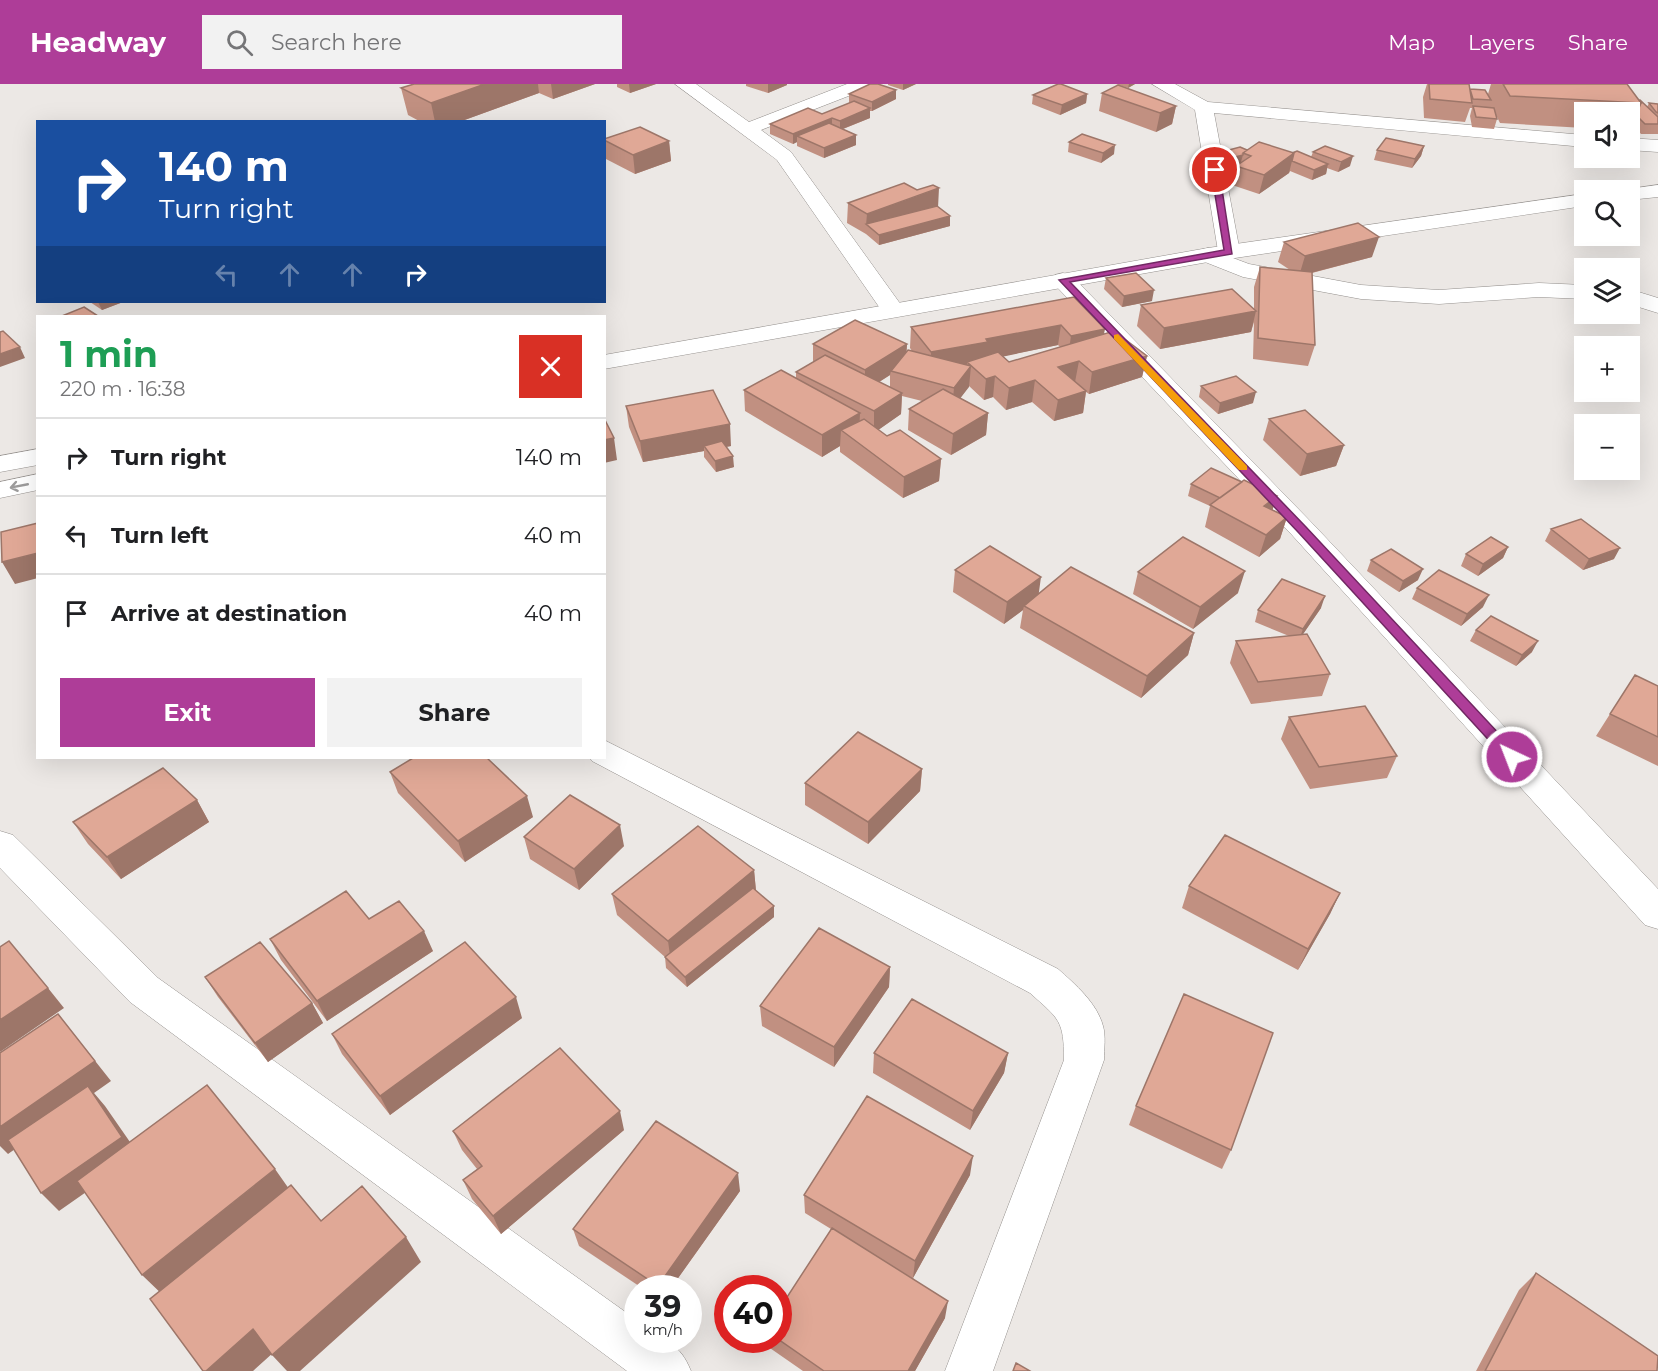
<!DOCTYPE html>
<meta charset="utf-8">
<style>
:root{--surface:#fff;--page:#f2f2f2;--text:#202124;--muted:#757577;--line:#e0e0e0;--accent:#ae3d98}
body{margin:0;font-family:Montserrat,sans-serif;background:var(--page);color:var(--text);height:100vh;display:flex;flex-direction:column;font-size:22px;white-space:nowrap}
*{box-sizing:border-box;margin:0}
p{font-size:20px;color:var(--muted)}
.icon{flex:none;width:33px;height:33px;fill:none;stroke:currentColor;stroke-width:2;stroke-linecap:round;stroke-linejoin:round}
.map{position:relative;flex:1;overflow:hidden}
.sheet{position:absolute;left:36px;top:231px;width:570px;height:444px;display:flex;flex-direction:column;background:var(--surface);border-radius:0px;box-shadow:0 6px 24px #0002}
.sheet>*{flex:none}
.hud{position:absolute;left:36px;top:36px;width:570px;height:183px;border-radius:0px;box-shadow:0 6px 24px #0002;background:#1a4fa0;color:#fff;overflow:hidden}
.fabs{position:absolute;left:1574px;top:18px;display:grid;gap:12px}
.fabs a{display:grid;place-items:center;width:66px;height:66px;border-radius:0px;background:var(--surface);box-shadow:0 6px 24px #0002;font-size:30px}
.speed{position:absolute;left:624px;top:1191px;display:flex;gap:12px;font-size:30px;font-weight:700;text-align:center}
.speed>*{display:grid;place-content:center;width:78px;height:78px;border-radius:50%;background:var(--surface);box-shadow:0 6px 24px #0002;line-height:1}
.speed small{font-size:15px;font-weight:400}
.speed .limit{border:9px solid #d22;background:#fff;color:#111}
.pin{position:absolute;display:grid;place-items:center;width:51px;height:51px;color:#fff;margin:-26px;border:3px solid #fff;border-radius:50%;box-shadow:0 2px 6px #0007}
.me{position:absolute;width:66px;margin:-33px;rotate:317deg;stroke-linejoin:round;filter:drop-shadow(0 0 4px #0008)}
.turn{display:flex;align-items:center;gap:21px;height:126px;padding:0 24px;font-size:27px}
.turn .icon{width:78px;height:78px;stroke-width:2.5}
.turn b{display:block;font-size:42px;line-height:51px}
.lanes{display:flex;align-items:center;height:57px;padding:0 24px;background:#0003;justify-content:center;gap:30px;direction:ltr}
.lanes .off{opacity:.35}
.round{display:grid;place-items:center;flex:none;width:63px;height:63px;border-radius:0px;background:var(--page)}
.overview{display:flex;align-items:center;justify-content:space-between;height:102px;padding:0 24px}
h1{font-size:36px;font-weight:700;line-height:45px;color:#1e9e55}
.action{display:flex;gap:12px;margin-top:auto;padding:12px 24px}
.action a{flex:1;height:69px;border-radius:0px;background:var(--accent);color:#fff;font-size:24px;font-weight:700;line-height:69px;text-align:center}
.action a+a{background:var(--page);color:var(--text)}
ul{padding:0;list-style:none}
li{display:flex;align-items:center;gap:18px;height:78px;padding:0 24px;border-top:2px solid var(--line)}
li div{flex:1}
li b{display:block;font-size:22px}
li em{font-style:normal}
header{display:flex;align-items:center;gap:36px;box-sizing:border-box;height:84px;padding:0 30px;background:var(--accent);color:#fff}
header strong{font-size:28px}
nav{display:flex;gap:33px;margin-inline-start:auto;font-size:21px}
.search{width:420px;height:54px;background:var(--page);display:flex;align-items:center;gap:15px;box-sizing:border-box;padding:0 21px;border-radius:0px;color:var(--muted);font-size:22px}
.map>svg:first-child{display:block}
</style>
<header>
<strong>Headway</strong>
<div class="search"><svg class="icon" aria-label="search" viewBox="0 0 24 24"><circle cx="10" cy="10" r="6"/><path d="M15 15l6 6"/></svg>Search here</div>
<nav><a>Map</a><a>Layers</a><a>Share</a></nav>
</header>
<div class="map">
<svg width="1658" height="1287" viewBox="0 0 1658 1287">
<rect width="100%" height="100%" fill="#ece8e5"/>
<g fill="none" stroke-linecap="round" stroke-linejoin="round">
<g stroke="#94908d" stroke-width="1">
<path id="minor" d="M675 0H696L749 38 847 0H872L869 4 761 46 791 68 904 225 900 230H884L777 76Z
M1152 0H1175L1208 18 1584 51V63L1214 29 1240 168 1233 174 1249 180 1361 201 1439 206 1539 199 1584 201V215L1539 213 1439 220 1361 215 1243 193 1200 176 1197 171 1200 166 1208 164 1218 167 1195 26Z
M1629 54 1658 56V68L1629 66Z
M1063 189 1071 191 1312 439 1658 805V845L1645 841 1292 451 1055 201 1052 196 1055 191Z
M1629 205 1658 214V229L1629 220Z
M604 656 1058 885C1075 900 1097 919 1103 942 1106 952 1104 965 1104 976L993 1287H945L1064 976C1064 936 1059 935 1030 909L592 677 590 674H604Z
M0 747 13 751 158 894 638 1237V1256C667 1256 679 1258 691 1287H627L130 918 0 784Z"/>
</g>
<g stroke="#94908d" stroke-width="1">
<path id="major" d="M1658 101V113L1629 116V106H1621Z
M1584 110V122L1208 178 604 285V271L1208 164Z
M38 365V381L0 388V372Z
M38 390V406L0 414V398Z"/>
</g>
<use href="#minor" fill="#fff" fill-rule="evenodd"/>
<use href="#major" fill="#fff" fill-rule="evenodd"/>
</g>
<path fill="#c19081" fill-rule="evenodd" d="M414 0H595L553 15 539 9 459 38H421L408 31 401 4Z
M617 0H656L630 9 617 3Z
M746 0H787V1L768 9 746 2Z
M888 0H916L903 6 888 1Z
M1116 0H1135L1128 4Z
M1427 0H1469L1470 5 1488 10 1491 0H1627L1639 16 1647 23 1649 19 1658 20V50H1641L1632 40 1629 46V28H1584V44L1500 39 1497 33V35L1494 45 1472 43 1470 32 1472 24H1470L1465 38 1424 34 1423 13Z
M1102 9 1176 22 1172 40 1156 48 1099 27Z
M849 10 896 15 872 27H870V34L843 45 856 51V61L824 74 797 62V58L793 60 770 50V40L822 30 849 19Z
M1087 10 1086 19 1060 31 1032 20 1033 11Z
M604 55 669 57 671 77 635 90 606 75Z
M1069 58 1114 70 1101 79 1068 68Z
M1424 62 1421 72 1412 84 1374 76 1377 66Z
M1247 66 1292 69 1311 73 1313 68 1350 82 1338 88 1327 84 1326 90 1312 96 1290 87 1289 89 1259 110 1232 101 1236 82 1233 83 1223 77 1225 67Z
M848 119 938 123 950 132V142L879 161 866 150 847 139Z
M1284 158 1372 173 1312 189 1315 261 1308 282 1253 275 1254 238 1251 248 1160 265 1137 242 1141 221 1254 225V203L1260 183 1290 186 1278 178Z
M1106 194 1152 217 1122 223 1104 205Z
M1074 213 1104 250 1147 272 1142 293 1089 310 1086 308 1083 329 1054 337 1032 318 1006 326 993 313 984 316 969 302 960 314 988 329 986 351 951 371 908 346 909 325 922 317 902 312 901 330 878 346 887 352 941 375 939 397 903 414 840 368V362L822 373 745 327 744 306 796 294V288L813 278V260H907L906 267H912L910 264 911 243ZM1058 261 1060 263 1009 278 1003 272ZM890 291V303L879 298Z
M90 218H123L102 226Z
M1201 302 1253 319 1218 330 1199 313Z
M626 322 731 362 726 363 734 383 716 388 704 373V367L643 378 629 343Z
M1269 335 1344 361 1336 382 1300 392 1263 356Z
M1191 400 1273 426 1287 433 1280 455 1259 473 1205 443 1210 422 1188 412Z
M1551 445 1614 475 1583 486 1545 457Z
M1508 463 1503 474 1478 492 1461 482 1466 470Z
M1371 476 1418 496 1399 508 1367 487Z
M955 486 1039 509 1194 549 1188 571 1141 614 1020 544 1023 526 1004 540 953 508Z
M1138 488 1238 509 1193 545 1133 510Z
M1417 504 1483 523 1461 542 1412 515Z
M1321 524 1303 550 1330 590 1322 612 1251 620 1230 579 1236 557 1289 552 1255 538 1258 526Z
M1476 546 1532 568 1516 582 1470 557Z
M1658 602V682L1596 652 1610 630Z
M1289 633 1397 672 1387 694 1310 705 1281 655Z
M922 685 920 707 868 760 805 721V699Z
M390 688 533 733 465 778 398 709Z
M197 716 209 738 121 795 88 760 73 738Z
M524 753 624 762 579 806 530 775Z
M754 786 756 807 774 822V833L687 903 666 884 665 873 617 831 612 810Z
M1189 802 1340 809 1330 830 1298 886 1182 824Z
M369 835 433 867 327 937 281 876 270 855Z
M890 883 889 903 834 983 762 942 760 922Z
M205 893 312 919 323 939 268 978 218 913Z
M522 934 390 1031 342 970 332 950Z
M874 969H1008L1004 989 970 1046 873 989Z
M1136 1022 1231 1066 1222 1085 1129 1041Z
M624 1046 501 1150 472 1115 463 1096 477 1085 462 1066 453 1047Z
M970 1091 913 1194 945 1234 915 1287H803L767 1262V1256H778L831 1145 805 1129 804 1111Z
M740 1107 671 1204H642L579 1162 573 1145Z
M1536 1189 1657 1287H1476L1519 1206Z"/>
<path fill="#9d7669" d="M485 0H538L539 9 459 38H435L431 19Z
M551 0H595L553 15Z
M629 0H656L630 9Z
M768 0H787V1L768 9Z
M903 0H916L903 6Z
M1129 0H1135L1128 4Z
M896 6V15L872 27V18Z
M1087 10 1086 19 1060 31 1062 21Z
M1176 22 1172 40 1156 48 1160 29Z
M870 24V34L840 46V37Z
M832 34V43L797 52V58L793 60V50Z
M856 51V61L824 74V64Z
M669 57 671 77 635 90 633 71Z
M1115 61 1114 70 1101 79 1103 69Z
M1424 62 1421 72 1412 84 1415 75Z
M1294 69 1289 89 1259 110 1264 91Z
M1243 71 1240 81 1233 83 1235 73Z
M1353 72 1350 82 1338 88 1341 78Z
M1328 80 1326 90 1312 96 1314 86Z
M939 104 938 124 866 141 867 130Z
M950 132V142L879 161V151Z
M1379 153 1372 173 1299 192 1305 172Z
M1154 206 1152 217 1122 223 1124 212Z
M98 218H123L102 226Z
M1256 227 1251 248 1160 265 1164 244Z
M1061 241 1058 261 987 276 967 278V282L930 290 931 268 986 255Z
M1105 245 1101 266 1068 273 1071 252Z
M907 260 906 281 891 287 890 291 865 307V286Z
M20 263 25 274 0 283V270Z
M1147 272 1142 293 1089 310 1092 288Z
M1079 277 1075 298 1058 283Z
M971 282 969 303 952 325 954 304Z
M995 292 993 313 984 316 986 295Z
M1035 296 1032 318 1006 326 1009 304Z
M1086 307 1083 329 1054 337 1058 316Z
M1256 308 1253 319 1218 330 1220 319Z
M902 309 901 330 874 349V327Z
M860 329 859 351 841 346 840 362 822 373V351Z
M988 329 986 351 951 371 953 350Z
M730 340 731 362 707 366 704 362V367L643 378 640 357Z
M614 354 617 376 604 379V356Z
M1344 361 1336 382 1300 392 1307 370Z
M733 372 734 383 716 388 715 377Z
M941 375 939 397 903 414 904 393Z
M1277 412 1270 434 1264 422Z
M1287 433 1280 455 1259 473 1266 451Z
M1508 463 1503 474 1478 492 1483 480Z
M1620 464 1614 475 1583 486 1589 475Z
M38 469V494L15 500 2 478Z
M1423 485 1418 496 1399 508 1403 497Z
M1245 487 1238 509 1193 545 1200 523Z
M1041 493 1038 515 1024 522 1023 526 1004 540 1007 518Z
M1489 511 1483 523 1461 542 1467 530Z
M1325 512 1321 524 1299 556 1303 545Z
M1194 549 1188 571 1141 614 1147 592Z
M1538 557 1532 568 1516 582 1522 571Z
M922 685 920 707 868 760V738Z
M527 712 533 733 465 778 458 757Z
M197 716 209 738 121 795 107 773Z
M620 741 624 762 579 806 574 785Z
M754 786 756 807 671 878 668 857Z
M1340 809 1330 830 1298 886 1308 865Z
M774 822V833L687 903 685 893Z
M424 847 433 867 327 937 317 917Z
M890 883 889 903 834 983V963Z
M48 904 64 924 0 968V936Z
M516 913 522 934 390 1031 380 1012Z
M312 919 323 939 268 978 255 959Z
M58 930 111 997 94 1009 105 1022 139 1071 59 1127 41 1109 93 1010 8 1070 0 1062V1043Z
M1008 969 1004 989 970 1046 973 1027Z
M620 1027 624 1046 501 1150 493 1132Z
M973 1072 970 1091 913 1194 915 1177Z
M275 1085 294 1112 167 1215 142 1191Z
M738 1089 740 1107 671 1204H658V1202Z
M406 1153 421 1178 300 1287H287L272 1271Z
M948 1217 945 1234 915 1287H908Z
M253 1245 274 1268 253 1287H206Z"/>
<path fill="#e0a896" stroke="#9d7669" stroke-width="1.5" d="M414 0H485L431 19 401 4Z
M870 0H878L896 6 872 18 849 10Z
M1058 0H1061L1087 10 1062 21 1033 11Z
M1429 0H1469L1472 19 1430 15Z
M1503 0H1627L1641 19 1510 12Z
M1118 1 1176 22 1160 29 1102 9Z
M1470 5 1485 6 1491 16 1473 15Z
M1639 16H1640L1658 33V40H1645L1636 31 1641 19Z
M854 17 870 24 840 37 832 34 793 50 770 40 808 24 822 30Z
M1649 19 1658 20V29L1656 28Z
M1473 22 1494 24 1497 35 1476 33Z
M829 39 856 51 824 64 797 52Z
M640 43 669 57 633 71 604 56V55Z
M1082 50 1115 61 1103 69 1069 58Z
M1386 54 1424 62 1415 75 1377 66Z
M1259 58 1294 69 1264 91 1236 82 1251 72 1243 69Z
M1325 62 1353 72 1341 78 1313 68Z
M1240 63 1247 66 1243 69V71L1235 73 1225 67Z
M1297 67 1328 80 1314 86 1292 77 1294 69H1292Z
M904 99 917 106 933 101 939 104 867 130 848 119Z
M937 122 950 132 879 151 866 140Z
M1358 139 1379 153 1305 172 1284 158Z
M1260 183 1312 188 1315 261 1258 254Z
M1136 189 1154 206 1124 212 1106 194Z
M1232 205 1256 227 1164 244 1141 221Z
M1074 213 1105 245 1071 252 1061 241 986 255 988 258 931 268 911 243Z
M84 223 98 232H62Z
M855 236 907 260 865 286 813 260Z
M3 247 20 263 0 270V248Z
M1114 247 1147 272 1092 288 1079 277 1058 283 1086 307 1058 316 1035 296 1009 304 995 292 986 295 967 278 998 268 1009 278Z
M908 266 971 282 954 304 891 287Z
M825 271 902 309 874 327 796 288Z
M781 286 860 329 822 351 744 306Z
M1236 292 1256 308 1220 319 1201 302Z
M943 305 988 329 953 350 909 325Z
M713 306 730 340 640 357 626 322Z
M1305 326 1344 361 1307 370 1269 335Z
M604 334 614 354 604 356Z
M864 335 887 352 900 346 941 375 904 393 841 346Z
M722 357 733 372 715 377 704 362Z
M1211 384 1242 398 1220 414 1191 400Z
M1244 396 1277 412 1264 422 1287 433 1266 451 1210 421Z
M1581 435 1620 464 1589 475 1551 445Z
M38 439V469L2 478 1 448Z
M1183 453 1245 487 1200 523 1138 488Z
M1491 453 1508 463 1483 480 1466 470Z
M990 462 1041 493 1007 518 955 486Z
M1391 465 1423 485 1403 497 1371 476Z
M1071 483 1194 549 1147 592 1024 522Z
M1439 486 1489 511 1467 530 1417 504Z
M1282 495 1325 512 1303 545 1258 526Z
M1491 532 1538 557 1522 571 1476 546Z
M1307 550 1330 590 1258 598 1236 557Z
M1635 591 1658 602V653L1610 630Z
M1365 622 1397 672 1319 683 1289 633Z
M858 648 922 685 868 738 805 699Z
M413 674H487L527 712 458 757 390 688Z
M163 684 197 716 107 773 73 738Z
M570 711 620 741 574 785 524 753Z
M698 742 754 786 668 857 612 810Z
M1225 751 1340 809 1308 865 1189 802Z
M753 804 774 822 685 893 665 873Z
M346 807 369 835 399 817 424 847 317 917 270 855Z
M819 844 890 883 834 963 760 922Z
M9 857 48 904 0 936V863Z
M260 858 312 919 255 959 205 893Z
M465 858 516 913 380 1012 332 950Z
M1184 910 1273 949 1231 1066 1136 1022Z
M912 915 1008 969 973 1027 874 969Z
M58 930 95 977 0 1043V969Z
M560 964 620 1027 493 1132 463 1096 482 1082 453 1047Z
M207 1001 275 1085 142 1191 77 1097Z
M88 1002 122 1053 41 1109 8 1056Z
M867 1012 973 1072 915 1177 804 1111Z
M656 1037 738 1089 658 1202 573 1145Z
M291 1101 321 1137 362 1102 406 1153 272 1271 253 1245 206 1287H203L150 1215Z
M832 1144 948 1217 908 1287H824L778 1255V1227Z
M1536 1189 1658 1272 1657 1287H1485Z
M1016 1279 1030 1287H1013Z"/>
<defs><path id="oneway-shaft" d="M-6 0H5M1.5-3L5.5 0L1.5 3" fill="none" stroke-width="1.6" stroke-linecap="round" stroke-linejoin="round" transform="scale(1.5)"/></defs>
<use stroke="#9d9c9c" href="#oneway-shaft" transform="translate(19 402) rotate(169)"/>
<path fill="#ae3d98" stroke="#712863" stroke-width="1.5" d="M1215 83 1219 86 1232 170 1070 198 1306 443 1517 669V676H1507L1298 448 1059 196 1224 166 1211 86Z"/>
<path fill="#f59e0b" d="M1118 250 1247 382V386H1239L1114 255V251Z"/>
</svg>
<div class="fabs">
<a><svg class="icon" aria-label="sound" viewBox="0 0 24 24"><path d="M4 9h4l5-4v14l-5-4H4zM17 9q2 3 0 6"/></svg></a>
<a><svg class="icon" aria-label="search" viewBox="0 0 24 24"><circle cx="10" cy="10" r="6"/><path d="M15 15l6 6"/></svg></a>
<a><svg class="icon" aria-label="layers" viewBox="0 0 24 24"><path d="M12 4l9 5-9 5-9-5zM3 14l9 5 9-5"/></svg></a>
<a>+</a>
<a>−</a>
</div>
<div class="speed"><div>39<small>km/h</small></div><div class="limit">40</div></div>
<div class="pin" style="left:1215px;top:86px;background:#d93025"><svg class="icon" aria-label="arrive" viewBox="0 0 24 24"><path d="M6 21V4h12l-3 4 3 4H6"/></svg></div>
<svg class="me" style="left:1512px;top:673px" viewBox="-20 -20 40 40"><circle r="17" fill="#ae3d98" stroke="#fff" stroke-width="3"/><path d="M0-11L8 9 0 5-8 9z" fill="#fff"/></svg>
<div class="hud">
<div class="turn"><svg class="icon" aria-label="right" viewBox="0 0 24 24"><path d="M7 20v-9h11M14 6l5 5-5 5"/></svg><div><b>140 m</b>Turn right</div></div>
<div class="lanes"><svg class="icon off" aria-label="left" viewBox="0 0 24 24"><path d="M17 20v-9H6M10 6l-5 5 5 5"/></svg><svg class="icon off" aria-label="ahead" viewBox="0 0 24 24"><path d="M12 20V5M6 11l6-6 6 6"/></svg><svg class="icon off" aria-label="ahead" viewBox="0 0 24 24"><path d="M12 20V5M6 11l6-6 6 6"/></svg><svg class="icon" aria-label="right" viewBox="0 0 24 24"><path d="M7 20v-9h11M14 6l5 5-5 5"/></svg></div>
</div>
<section class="sheet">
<div class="overview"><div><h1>1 min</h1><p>220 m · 16:38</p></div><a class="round" style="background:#d93025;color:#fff"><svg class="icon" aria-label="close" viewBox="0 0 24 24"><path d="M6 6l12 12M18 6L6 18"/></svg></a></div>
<ul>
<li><svg class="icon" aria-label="right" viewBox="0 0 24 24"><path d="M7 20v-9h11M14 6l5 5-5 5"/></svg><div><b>Turn right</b></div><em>140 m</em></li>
<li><svg class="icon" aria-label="left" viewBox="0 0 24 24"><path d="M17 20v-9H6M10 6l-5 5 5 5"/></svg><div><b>Turn left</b></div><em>40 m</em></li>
<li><svg class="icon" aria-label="arrive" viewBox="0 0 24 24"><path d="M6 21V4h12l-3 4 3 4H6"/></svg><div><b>Arrive at destination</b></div><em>40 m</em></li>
</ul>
<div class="action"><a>Exit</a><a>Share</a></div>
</section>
</div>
